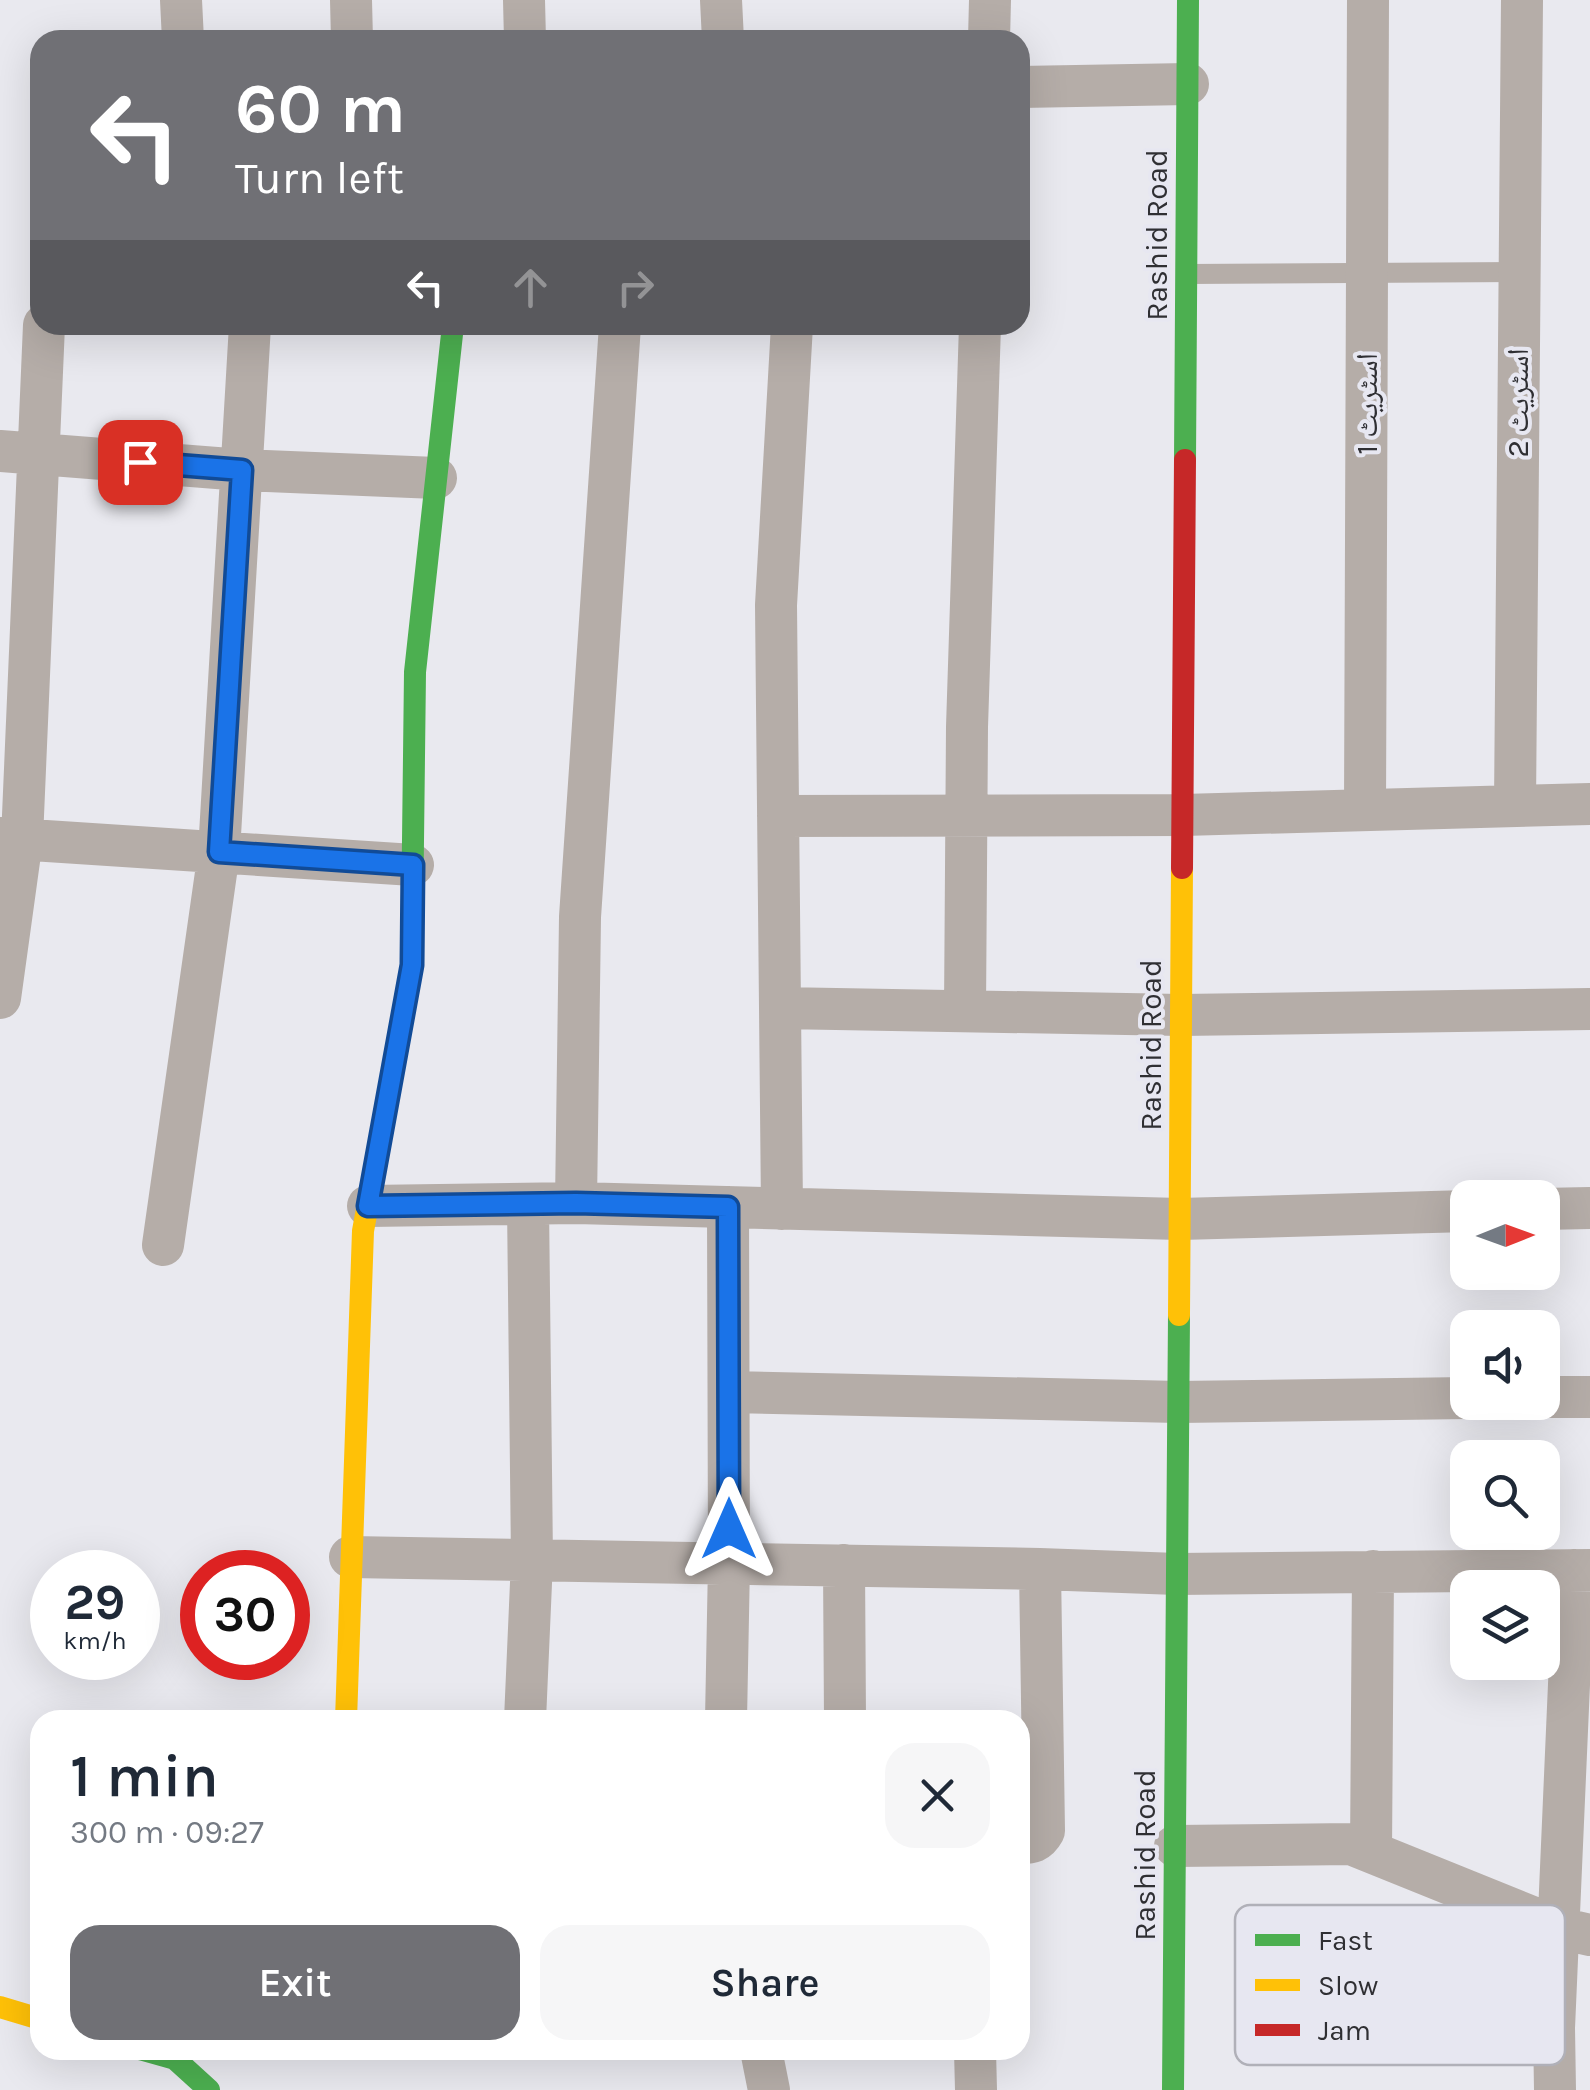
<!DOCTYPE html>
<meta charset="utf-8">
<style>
:root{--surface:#fff;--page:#f6f6f7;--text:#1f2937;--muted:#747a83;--accent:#707075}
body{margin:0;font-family:Karla,"Noto Naskh Arabic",sans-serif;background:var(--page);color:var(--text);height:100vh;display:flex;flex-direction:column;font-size:38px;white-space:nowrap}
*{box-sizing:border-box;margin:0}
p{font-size:32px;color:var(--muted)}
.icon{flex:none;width:55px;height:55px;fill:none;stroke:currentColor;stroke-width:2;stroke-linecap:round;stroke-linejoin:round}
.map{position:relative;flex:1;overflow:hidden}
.details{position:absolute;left:30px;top:1710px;width:1000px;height:350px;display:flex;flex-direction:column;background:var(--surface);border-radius:30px;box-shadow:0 10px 40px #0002}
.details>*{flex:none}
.hud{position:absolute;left:30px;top:30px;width:1000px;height:305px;border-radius:30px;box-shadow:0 10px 40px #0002;background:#707075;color:#fff;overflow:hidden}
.needle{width:65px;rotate:89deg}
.controls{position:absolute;left:1450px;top:1180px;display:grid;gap:20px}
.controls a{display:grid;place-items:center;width:110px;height:110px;border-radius:20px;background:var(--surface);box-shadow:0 10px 40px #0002;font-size:50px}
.speed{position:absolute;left:30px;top:1550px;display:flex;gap:20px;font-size:50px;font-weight:700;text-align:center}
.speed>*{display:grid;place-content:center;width:130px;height:130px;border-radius:50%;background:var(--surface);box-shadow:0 10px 40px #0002;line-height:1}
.speed small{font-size:25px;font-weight:400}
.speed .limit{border:15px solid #d22;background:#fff;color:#111}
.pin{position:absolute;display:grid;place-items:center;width:85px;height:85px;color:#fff;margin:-42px;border-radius:20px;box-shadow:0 5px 15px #0006}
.me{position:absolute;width:110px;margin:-55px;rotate:0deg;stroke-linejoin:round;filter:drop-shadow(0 0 8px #0008)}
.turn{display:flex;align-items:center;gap:35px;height:210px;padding:0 40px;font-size:45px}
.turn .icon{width:130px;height:130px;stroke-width:2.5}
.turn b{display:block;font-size:70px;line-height:85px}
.lanes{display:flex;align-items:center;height:95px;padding:0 40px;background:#0003;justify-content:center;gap:50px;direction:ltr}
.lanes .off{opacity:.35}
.round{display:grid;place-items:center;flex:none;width:105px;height:105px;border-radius:30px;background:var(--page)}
.overview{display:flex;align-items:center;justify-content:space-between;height:170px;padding:0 40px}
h1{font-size:60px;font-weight:600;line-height:75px}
.primary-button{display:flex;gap:20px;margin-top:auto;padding:20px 40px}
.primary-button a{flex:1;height:115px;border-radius:30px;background:var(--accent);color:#fff;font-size:40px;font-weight:600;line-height:115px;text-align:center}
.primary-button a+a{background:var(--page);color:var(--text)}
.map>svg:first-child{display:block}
</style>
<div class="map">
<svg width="1590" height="2090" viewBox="0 0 1590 2090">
<rect width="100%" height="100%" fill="#e9e9ef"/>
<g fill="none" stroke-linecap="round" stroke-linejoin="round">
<path stroke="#b5ada8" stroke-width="20" d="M1187 274 1519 272"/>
<path stroke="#b5ada8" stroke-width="42" d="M181 0 183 40
M351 0 352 40
M524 0 525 40
M721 0 723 40
M989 40 990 0
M1020 87 1188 84
M0 451 242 470 436 478
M1515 805 1522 0
M1365 808 1368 0
M778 816 1183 815 1590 804
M0 838 413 865
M0 998 22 839 44 325
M780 1008 1181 1015 1590 1009
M965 1011 967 727 980 325
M576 1203 580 917 620 325
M368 1206 576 1203 1180 1219 1468 1211
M782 1209 776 605 792 325
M1542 1209 1590 1208
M163 1245 219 852 250 325
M729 1392 1179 1402 1468 1398
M1542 1397H1590
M350 1557 1040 1569 1177 1574 1590 1570
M844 1565 845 1720
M525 1720 532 1560 528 1204
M726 1720 729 1563 728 1207
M1020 1843C1032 1843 1038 1842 1044 1831L1040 1569
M1175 1846 1351 1844 1559 1928 1590 1935
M1371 1852 1373 1571
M761 2050 769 2090
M975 2050 976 2090
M1555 2090 1554 2028 1574 1570"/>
<path stroke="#4caf50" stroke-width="22" d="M1185 460 1188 0
M412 925 415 672 453 325
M143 2050 175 2059 209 2090
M1173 2090 1179 1315"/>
<path stroke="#ffc107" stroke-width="22" d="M1179 1315 1182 868
M346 1720 363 1231 412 965V925
M0 2007 40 2019"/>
<path stroke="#c62828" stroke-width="22" d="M1182 868 1185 460"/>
</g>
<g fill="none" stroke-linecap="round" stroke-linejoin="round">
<g stroke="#114b97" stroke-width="25">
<path id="route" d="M140 462 242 470 219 852 413 865 412 965 368 1206 576 1203 728 1207 729 1529"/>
</g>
<use href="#route" stroke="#1a73e8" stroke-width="18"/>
</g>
<g text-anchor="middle" stroke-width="8" stroke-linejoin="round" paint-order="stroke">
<g font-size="30" fill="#2f2f33" stroke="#e7e7f1">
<text transform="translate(1157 235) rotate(-90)" y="10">Rashid Road</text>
<text transform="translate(1518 403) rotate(-90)" y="10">اسٹریٹ 2</text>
<text transform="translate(1367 404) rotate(-90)" y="10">اسٹریٹ 1</text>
<text transform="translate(1151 1045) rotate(-90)" y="10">Rashid Road</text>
<text transform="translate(1145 1855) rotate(-90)" y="10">Rashid Road</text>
</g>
</g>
<rect x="1235" y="1905" width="330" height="160" rx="15" fill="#e7e7f1" stroke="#b0b0b8" stroke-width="2.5"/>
<rect x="1255" y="1934" width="45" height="12" fill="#4caf50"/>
<rect x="1255" y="1979" width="45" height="12" fill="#ffc107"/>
<rect x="1255" y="2024" width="45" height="12" fill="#c62828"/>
<g font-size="28" fill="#2f2f33">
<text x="1318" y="1950">Fast</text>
<text x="1318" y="1995">Slow</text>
<text x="1318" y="2040">Jam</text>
</g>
</svg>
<div class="controls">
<a><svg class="needle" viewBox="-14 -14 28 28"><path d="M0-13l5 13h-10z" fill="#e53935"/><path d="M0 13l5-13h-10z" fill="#747a83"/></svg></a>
<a><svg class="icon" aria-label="sound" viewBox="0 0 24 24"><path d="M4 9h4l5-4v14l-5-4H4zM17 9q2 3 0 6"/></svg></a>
<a><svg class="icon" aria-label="search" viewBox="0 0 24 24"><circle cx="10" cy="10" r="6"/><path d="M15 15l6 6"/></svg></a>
<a><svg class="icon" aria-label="layers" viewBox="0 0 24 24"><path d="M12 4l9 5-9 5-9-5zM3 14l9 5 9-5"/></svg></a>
</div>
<div class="speed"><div>29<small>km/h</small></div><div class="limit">30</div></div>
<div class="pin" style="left:140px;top:462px;background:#d93025"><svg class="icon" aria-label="arrive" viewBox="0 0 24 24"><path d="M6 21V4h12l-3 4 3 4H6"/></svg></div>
<svg class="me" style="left:729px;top:1529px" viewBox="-20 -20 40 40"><path d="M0-17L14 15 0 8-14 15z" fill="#1a73e8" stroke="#fff" stroke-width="4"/></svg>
<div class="hud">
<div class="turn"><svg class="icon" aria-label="left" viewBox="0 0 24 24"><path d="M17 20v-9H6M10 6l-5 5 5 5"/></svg><div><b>60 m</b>Turn left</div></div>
<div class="lanes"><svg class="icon" aria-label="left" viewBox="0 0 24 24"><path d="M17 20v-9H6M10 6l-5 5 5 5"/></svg><svg class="icon off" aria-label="ahead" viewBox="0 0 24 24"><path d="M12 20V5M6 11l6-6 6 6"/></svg><svg class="icon off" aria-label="right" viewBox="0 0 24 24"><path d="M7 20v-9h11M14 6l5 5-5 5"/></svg></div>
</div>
<section class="details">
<div class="overview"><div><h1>1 min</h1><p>300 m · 09:27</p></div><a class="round"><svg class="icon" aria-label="close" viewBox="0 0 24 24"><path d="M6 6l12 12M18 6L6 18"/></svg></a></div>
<div class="primary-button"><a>Exit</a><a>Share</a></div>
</section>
</div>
